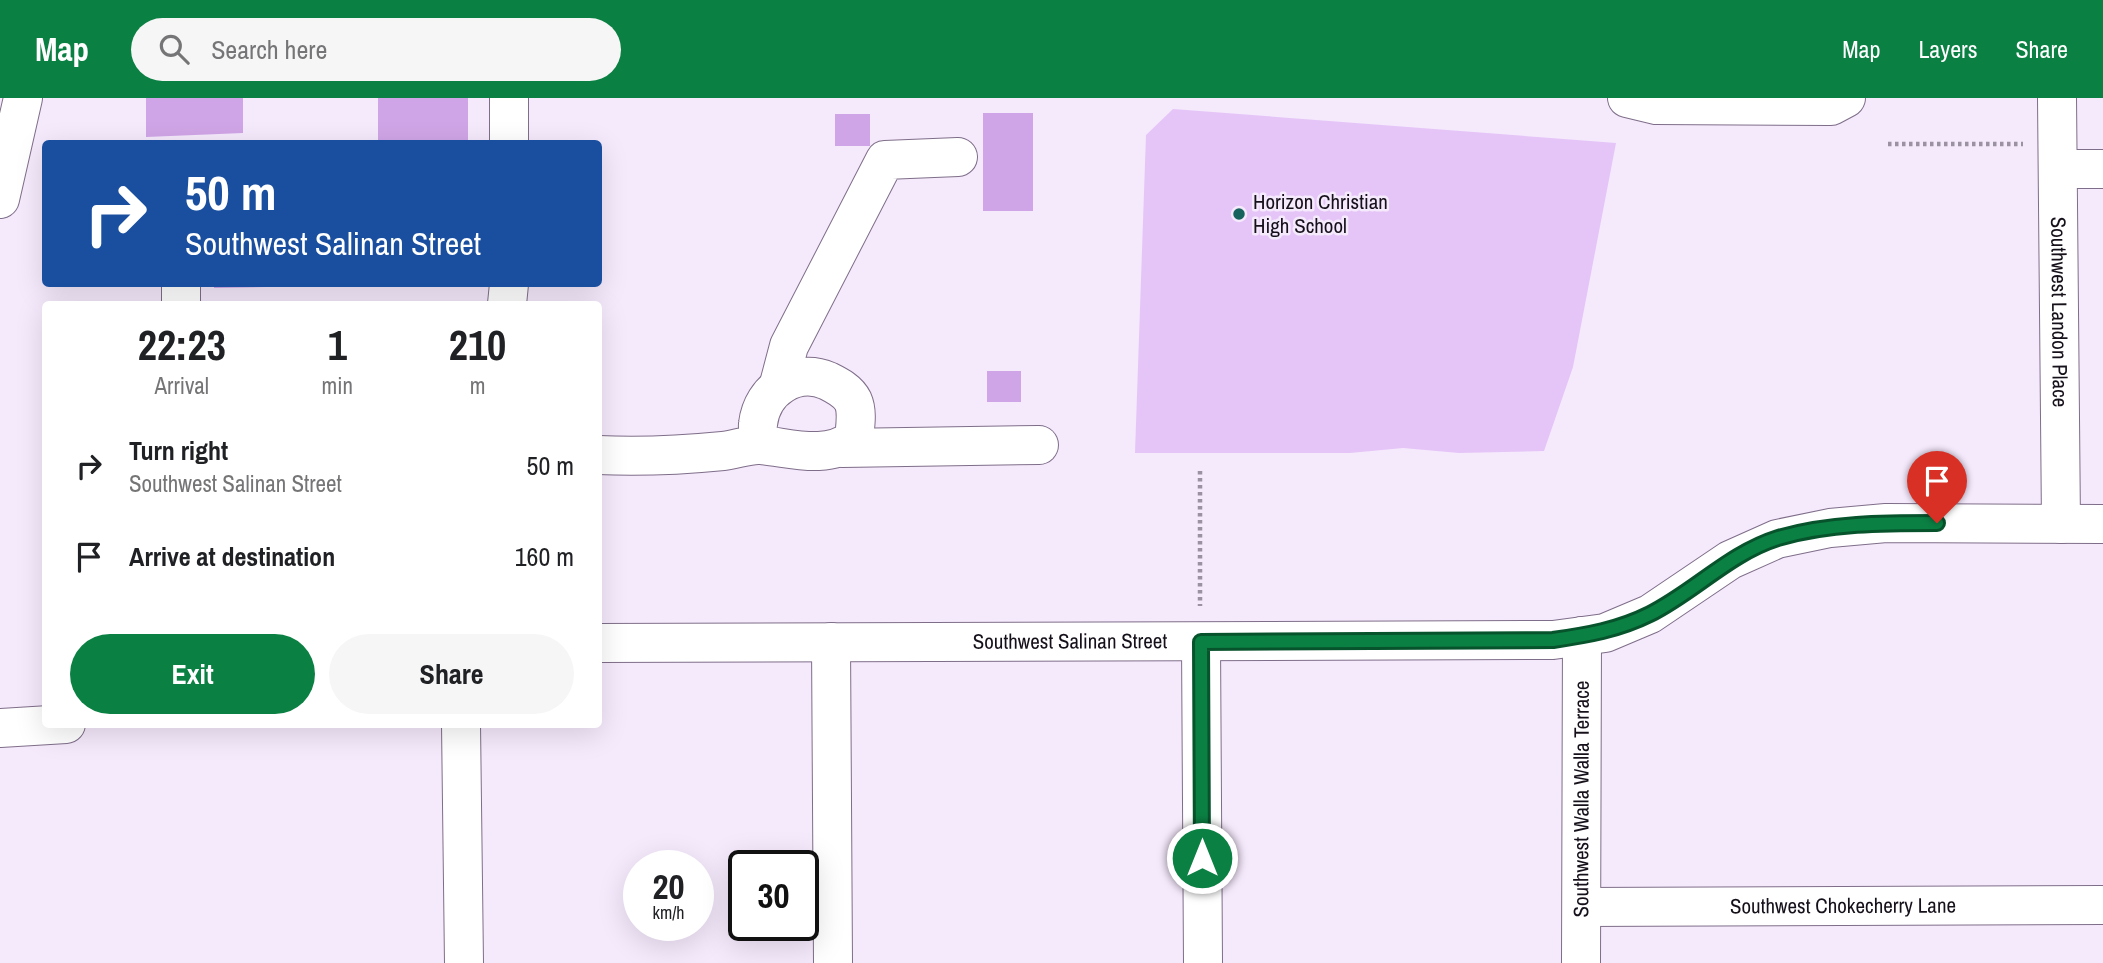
<!DOCTYPE html>
<style>
:root{--surface:#fff;--page:#f6f6f6;--text:#202124;--muted:#757577;--accent:#0b8043}
body{margin:0;font-family:"Archivo Narrow",sans-serif;background:var(--page);color:var(--text);height:100vh;display:flex;flex-direction:column;font-size:26px;white-space:nowrap}
*{box-sizing:border-box;margin:0}
p{font-size:23px;color:var(--muted)}
.icon{flex:none;width:38px;height:38px;fill:none;stroke:currentColor;stroke-width:2;stroke-linecap:round;stroke-linejoin:round}
.map{position:relative;flex:1;overflow:hidden}
.side{position:absolute;left:42px;top:203px;width:560px;height:427px;display:flex;flex-direction:column;background:var(--surface);border-radius:7px;box-shadow:0 7px 28px #0002}
.side>*{flex:none}
.hud{position:absolute;left:42px;top:42px;width:560px;height:147px;border-radius:7px;box-shadow:0 7px 28px #0002;background:#1a4fa0;color:#fff;overflow:hidden}
.speed{position:absolute;left:623px;top:752px;display:flex;gap:14px;font-size:35px;font-weight:700;text-align:center}
.speed>*{display:grid;place-content:center;width:91px;height:91px;border-radius:50%;background:var(--surface);box-shadow:0 7px 28px #0002;line-height:1}
.speed small{font-size:18px;font-weight:400}
.speed .limit{border:4px solid #111;border-radius:10px;background:#fff;color:#111}
.pin{position:absolute;display:grid;place-items:center;width:60px;height:60px;color:#fff;margin:-72px -30px;border-radius:50% 50% 50% 0;rotate:-45deg;box-shadow:0 0 7px #0007}
.pin .icon{rotate:45deg}
.me{position:absolute;width:77px;margin:-38px;rotate:0deg;stroke-linejoin:round;filter:drop-shadow(0 0 5px #0008)}
.turn{display:flex;align-items:center;gap:24px;height:147px;padding:0 28px;font-size:32px}
.turn .icon{width:91px;height:91px;stroke-width:2.5}
.turn b{display:block;font-size:49px;line-height:60px}
.eta{display:flex;justify-content:space-evenly;align-items:center;height:119px;text-align:center}
.eta b{font-size:42px;font-weight:700;line-height:49px}
.primary-button{display:flex;gap:14px;margin-top:auto;padding:14px 28px}
.primary-button a{flex:1;height:80px;border-radius:42px;background:var(--accent);color:#fff;font-size:28px;font-weight:700;line-height:80px;text-align:center}
.primary-button a+a{background:var(--page);color:var(--text)}
ul{padding:0;list-style:none}
li{display:flex;align-items:center;gap:21px;height:91px;padding:0 28px}
li div{flex:1}
li b{display:block;font-size:26px}
li em{font-style:normal}
header{display:flex;align-items:center;gap:42px;box-sizing:border-box;height:98px;padding:0 35px;background:var(--accent);color:#fff}
header strong{font-size:33px}
nav{display:flex;gap:38px;margin-inline-start:auto;font-size:24px}
.search{width:490px;height:63px;background:var(--page);display:flex;align-items:center;gap:18px;box-sizing:border-box;padding:0 24px;border-radius:38px;color:var(--muted);font-size:26px}
.map>svg:first-child{display:block}
</style>
<header>
<strong>Map</strong>
<div class="search"><svg class="icon" aria-label="search" viewBox="0 0 24 24"><circle cx="10" cy="10" r="6"/><path d="M15 15l6 6"/></svg>Search here</div>
<nav><a>Map</a><a>Layers</a><a>Share</a></nav>
</header>
<div class="map">
<svg width="2103" height="865" viewBox="0 0 2103 865">
<rect width="100%" height="100%" fill="#f5e9fc"/>
<path fill="#e5c5f7" d="M1173 11 1616 45 1573 269 1544 353 1459 355 1403 350 1350 355H1135L1146 37Z"/>
<path fill="#d0a5e7" d="M146 0H243V35L146 39Z
M378 0H468V46H378Z
M983 15H1033V113H983Z
M835 16H870V48H835Z
M214 186H313V188L214 190Z
M987 273H1021V304H987Z"/>
<g fill="none" stroke-linecap="round" stroke-linejoin="round">
<g stroke="#7f6e89" stroke-width="40">
<g id="minor">
<path d="M1627 0 1656 7 1831 8 1846 0"/>
<path id="s1" d="M2057 0 2061 426"/>
<path d="M509 46V0"/>
<path d="M2058 71H2103"/>
<path d="M181 186V206"/>
<path d="M507 206 509 186"/>
<path d="M779 286 789 248 885 62 958 59"/>
<path d="M842 350 1039 347"/>
<path d="M598 357C640 359 682 357 723 353 735 352 749 346 761 347 792 350 826 362 854 341 855 329 858 314 853 303 848 293 838 288 828 283 796 269 762 291 758 326 757 332 760 341 761 347"/>
<path d="M831 544 833 865"/>
<path d="M1201 544 1203 865"/>
<path id="s2" d="M598 545 1553 542 1605 535 1650 516 1730 462 1777 441 1830 430 1886 425 2103 426"/>
<path d="M461 626 464 865"/>
<path d="M0 630 66 626"/>
<path id="s3" d="M1582 809 2103 807"/>
<path id="s4" d="M1581 865 1582 538"/>
</g>
</g>
<g stroke="#7f6e89" stroke-width="40">
<path id="major" d="M0 101 23 0"/>
</g>
<path stroke="#9b92a1" stroke-width="4.5" stroke-dasharray="3.5 3.5" stroke-linecap="butt" d="M1888 46H2023
M1200 373V508"/>
<use href="#minor" stroke="#fff" stroke-width="38"/>
<use href="#major" stroke="#fff" stroke-width="38"/>
</g>
<g fill="none" stroke-linecap="round" stroke-linejoin="round">
<g stroke="#07532c" stroke-width="18">
<path id="route" d="M1202 760 1201 544 1553 542C1587 537 1618 532 1650 516 1694 494 1730 455 1778 440 1829 425 1884 425 1937 425"/>
</g>
<use href="#route" stroke="#0b8043" stroke-width="12"/>
</g>
<circle fill="#16635e" stroke="#f5e9fc" stroke-width="2.5" cx="1239" cy="116" r="7"/>
<g text-anchor="middle" stroke-width="5" stroke-linejoin="round" paint-order="stroke">
<g font-size="21" fill="#16101a" stroke="#f5e9fc" text-anchor="start">
<text x="1253" y="111">Horizon Christian<tspan x="1253" dy="24">High School</tspan></text>
</g>
<g font-size="21" fill="#16101a" stroke="#f5e9fc">
<text dy="7" stroke="none"><textPath href="#s1" startOffset="214">Southwest Landon Place</textPath></text>
<text dy="7" stroke="none"><textPath href="#s2" startOffset="472">Southwest Salinan Street</textPath></text>
<text dy="7" stroke="none"><textPath href="#s4" startOffset="164">Southwest Walla Walla Terrace</textPath></text>
<text dy="7" stroke="none"><textPath href="#s3" startOffset="261">Southwest Chokecherry Lane</textPath></text>
</g>
</g>
</svg>
<div class="speed"><div>20<small>km/h</small></div><div class="limit">30</div></div>
<div class="pin" style="left:1937px;top:425px;background:#d93025"><svg class="icon" aria-label="arrive" viewBox="0 0 24 24"><path d="M6 21V4h12l-3 4 3 4H6"/></svg></div>
<svg class="me" style="left:1202px;top:760px" viewBox="-20 -20 40 40"><circle r="17" fill="#0b8043" stroke="#fff" stroke-width="3"/><path d="M0-11L8 9 0 5-8 9z" fill="#fff"/></svg>
<div class="hud">
<div class="turn"><svg class="icon" aria-label="right" viewBox="0 0 24 24"><path d="M7 20v-9h11M14 6l5 5-5 5"/></svg><div><b>50 m</b>Southwest Salinan Street</div></div>
</div>
<section class="side">
<div class="eta">
<div><b>22:23</b><p>Arrival</p></div>
<div><b>1</b><p>min</p></div>
<div><b>210</b><p>m</p></div>
</div>
<ul>
<li><svg class="icon" aria-label="right" viewBox="0 0 24 24"><path d="M7 20v-9h11M14 6l5 5-5 5"/></svg><div><b>Turn right</b><p>Southwest Salinan Street</p></div><em>50 m</em></li>
<li><svg class="icon" aria-label="arrive" viewBox="0 0 24 24"><path d="M6 21V4h12l-3 4 3 4H6"/></svg><div><b>Arrive at destination</b></div><em>160 m</em></li>
</ul>
<div class="primary-button"><a>Exit</a><a>Share</a></div>
</section>
</div>
